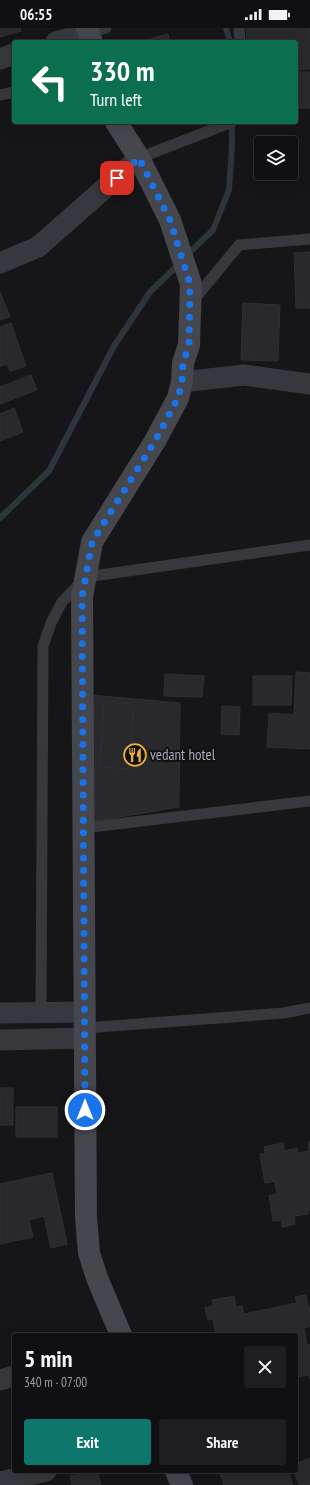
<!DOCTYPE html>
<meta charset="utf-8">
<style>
:root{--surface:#101012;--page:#1e1e20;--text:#f1f3f6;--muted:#9c9d9f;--line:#303032;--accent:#0f766e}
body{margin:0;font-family:"PT Sans Narrow",sans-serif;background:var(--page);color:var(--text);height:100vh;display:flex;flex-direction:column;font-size:15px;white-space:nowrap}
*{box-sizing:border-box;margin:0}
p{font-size:13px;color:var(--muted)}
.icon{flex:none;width:22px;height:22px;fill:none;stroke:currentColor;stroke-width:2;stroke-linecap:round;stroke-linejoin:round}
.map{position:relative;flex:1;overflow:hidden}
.sheet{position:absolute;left:12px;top:1305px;width:286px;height:140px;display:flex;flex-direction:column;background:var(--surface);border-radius:4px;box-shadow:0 4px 16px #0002,0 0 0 1px var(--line)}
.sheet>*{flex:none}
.banner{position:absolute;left:12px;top:12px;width:286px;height:84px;border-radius:4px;box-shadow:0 4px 16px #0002,0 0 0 1px var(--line);background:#0b6e4f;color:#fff;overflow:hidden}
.buttons{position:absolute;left:254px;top:108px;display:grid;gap:8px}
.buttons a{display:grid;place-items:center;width:44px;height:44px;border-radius:4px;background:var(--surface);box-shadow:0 4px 16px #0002,0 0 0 1px var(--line);font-size:20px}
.pin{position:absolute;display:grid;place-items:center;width:34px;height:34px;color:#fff;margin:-17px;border-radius:8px;box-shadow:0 2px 6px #0006}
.me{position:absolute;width:44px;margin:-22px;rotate:0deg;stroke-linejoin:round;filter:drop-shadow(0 0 3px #0008)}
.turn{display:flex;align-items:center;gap:14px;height:84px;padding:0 12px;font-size:18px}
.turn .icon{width:52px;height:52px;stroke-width:2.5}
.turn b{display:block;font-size:28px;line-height:34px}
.round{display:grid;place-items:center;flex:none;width:42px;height:42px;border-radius:4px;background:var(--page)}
.summary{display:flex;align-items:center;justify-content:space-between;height:68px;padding:0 12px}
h1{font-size:24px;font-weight:700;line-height:30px}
.cta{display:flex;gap:8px;margin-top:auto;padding:8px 12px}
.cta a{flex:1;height:46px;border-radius:4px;background:var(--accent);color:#fff;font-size:16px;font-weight:700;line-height:46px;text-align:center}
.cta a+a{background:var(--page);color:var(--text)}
.status{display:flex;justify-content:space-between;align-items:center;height:28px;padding:0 20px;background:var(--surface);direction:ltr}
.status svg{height:11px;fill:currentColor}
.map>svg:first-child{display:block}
</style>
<div class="status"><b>06:55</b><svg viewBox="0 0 49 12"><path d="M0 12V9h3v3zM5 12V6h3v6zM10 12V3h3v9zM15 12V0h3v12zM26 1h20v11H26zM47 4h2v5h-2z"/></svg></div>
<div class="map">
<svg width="310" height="1457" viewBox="0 0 310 1457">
<rect width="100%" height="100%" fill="#161618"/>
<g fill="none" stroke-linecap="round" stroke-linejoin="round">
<path stroke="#2c353c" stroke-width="6" d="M226 0 230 14
M186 228 213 202 229 162 232 118V94
M0 490 49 443 114 318 150 264 180 235"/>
</g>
<path fill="#29292c" stroke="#303034" d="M0 0H20L21 3 0 9Z
M246 0H310V41L296 42V14H247Z
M168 6 170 14H139Z
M296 44H310V80H296Z
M310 224V280H296L294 225Z
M0 264 10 289 0 292Z
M243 275 280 277 278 333 241 332Z
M11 295 26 338 10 343 7 336 0 338V299Z
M31 347 37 362 0 376V359Z
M14 380 23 404 0 413V386Z
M296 644 310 645V721L267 719 269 685 294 687Z
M165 646 204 648 202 669 164 668Z
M253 648H292L291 677H253Z
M90 667 180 675 179 779 90 794Z
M104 674 134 676 130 741 100 739Z
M222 678 240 679 239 707 221 706Z
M0 1060H13V1097H0Z
M16 1079H57V1109H16Z
M308 1114H310V1182H308V1186L294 1188 295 1196 282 1199 281 1192 273 1193 269 1168 277 1166 275 1153 265 1155 260 1126H265L264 1119 283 1115 284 1123 297 1120 298 1125 309 1123Z
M52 1145 67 1216 51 1220 44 1188 29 1192 33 1209 0 1216V1156Z
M306 1267 308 1279H310V1298L304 1300 307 1317 310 1316V1351L308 1347 296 1349V1307H216L213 1291 208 1292 205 1280 213 1278 212 1272 234 1268 236 1279 242 1278 244 1286 297 1275 295 1269Z
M310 1430V1457H299L294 1443H296V1436Z
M92 1443H97L101 1457H72L70 1448Z
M226 1443H288L293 1457H224L220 1445Z"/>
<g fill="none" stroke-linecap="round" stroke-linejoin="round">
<path stroke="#37383d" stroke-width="11" d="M239 0 240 14
M89 5 106 0
M0 67 14 64
M139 130 232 94
M193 273 239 217 310 211
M83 800 310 773
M41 985 43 618 51 595 62 574 86 549 310 517
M85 1000 284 985 310 980"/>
<path stroke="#37383d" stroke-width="21" d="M56 14 89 5
M0 31 14 26
M0 235 38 219 139 130
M182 354 244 347 310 356
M0 985 85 984
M0 1012 85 1010
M0 1352 14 1348
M0 1454 46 1443"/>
<path stroke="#45474d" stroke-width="22" d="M87 0 92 14
M116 94 139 130 170 192 191 256 189 317 183 335 182 354 178 370 155 413 92 514 82 569 86 1189 89 1225 97 1250 121 1307
M176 1443 182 1457"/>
</g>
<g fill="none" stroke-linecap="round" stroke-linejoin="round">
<path stroke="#1a73e8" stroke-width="7" stroke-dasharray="0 12.6" d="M85 1082 82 569 92 514 155 413 178 370 182 354 183 335 189 316 190 256 170 192 139 130 117 150"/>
</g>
<defs>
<g id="restaurant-ring" transform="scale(1.15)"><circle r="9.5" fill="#111113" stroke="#f2b134" stroke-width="1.5"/><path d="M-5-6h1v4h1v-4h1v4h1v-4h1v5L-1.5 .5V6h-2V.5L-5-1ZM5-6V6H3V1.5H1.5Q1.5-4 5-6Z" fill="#f2b134"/></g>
</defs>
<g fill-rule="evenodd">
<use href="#restaurant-ring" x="135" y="727"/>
</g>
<g text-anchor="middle" stroke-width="4" stroke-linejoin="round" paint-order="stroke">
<g font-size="15" fill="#a8adb8" stroke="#111113" text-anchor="start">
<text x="150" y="732">vedant hotel</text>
</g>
</g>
</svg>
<div class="buttons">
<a><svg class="icon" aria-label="layers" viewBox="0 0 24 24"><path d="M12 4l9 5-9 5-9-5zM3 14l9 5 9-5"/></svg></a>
</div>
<div class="pin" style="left:117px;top:150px;background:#d93025"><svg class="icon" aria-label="arrive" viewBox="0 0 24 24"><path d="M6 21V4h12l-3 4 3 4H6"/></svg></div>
<svg class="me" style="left:85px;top:1082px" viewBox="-20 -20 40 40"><circle r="17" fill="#1a73e8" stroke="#fff" stroke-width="3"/><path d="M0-11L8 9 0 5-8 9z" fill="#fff"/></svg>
<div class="banner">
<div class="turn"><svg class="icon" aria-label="left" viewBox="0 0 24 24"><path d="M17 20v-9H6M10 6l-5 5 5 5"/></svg><div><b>330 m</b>Turn left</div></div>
</div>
<section class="sheet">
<div class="summary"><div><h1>5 min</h1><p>340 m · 07:00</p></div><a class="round"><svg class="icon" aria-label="close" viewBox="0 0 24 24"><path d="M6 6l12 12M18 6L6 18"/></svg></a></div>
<div class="cta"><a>Exit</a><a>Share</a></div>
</section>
</div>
